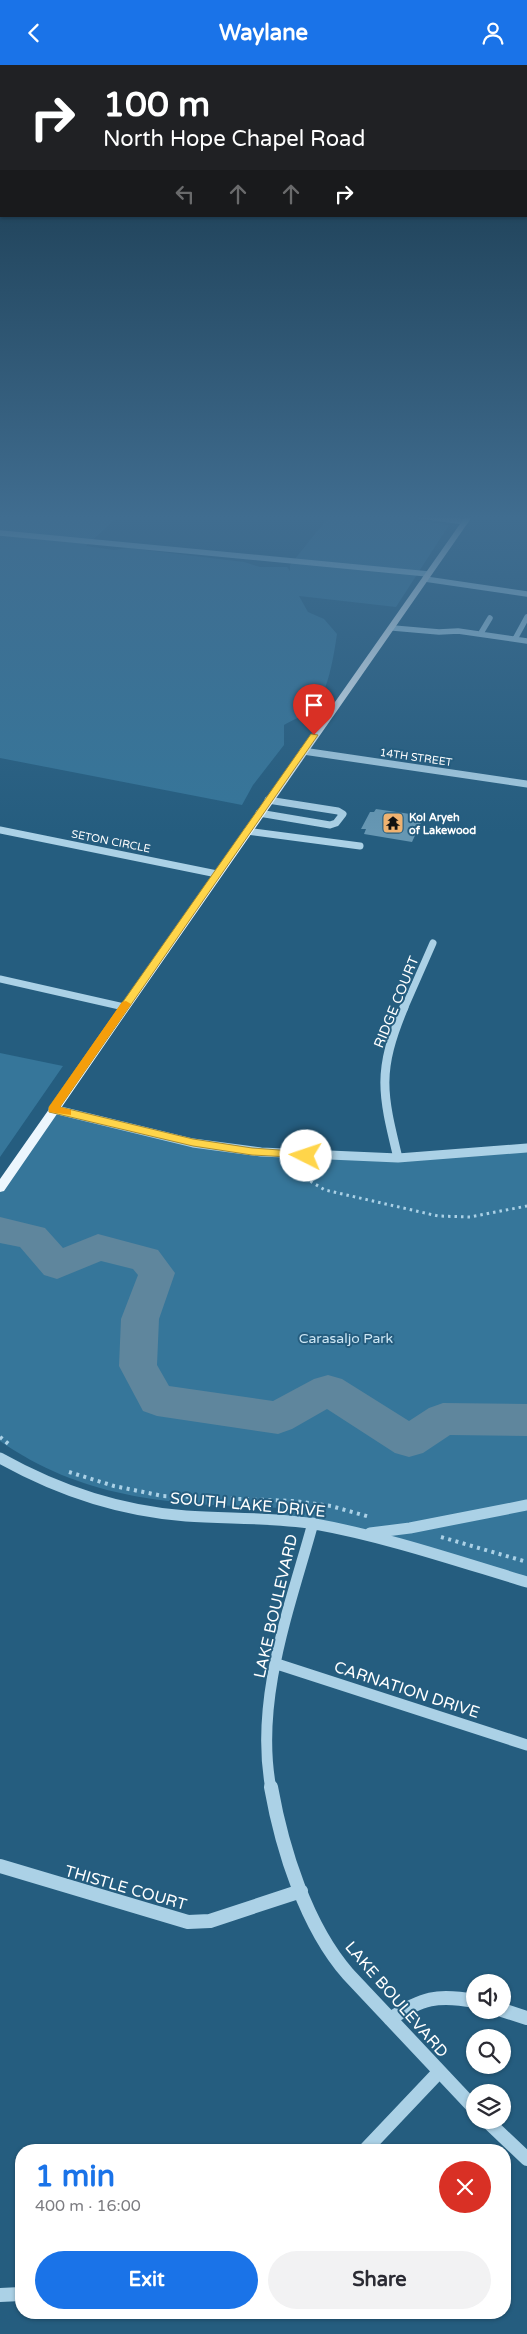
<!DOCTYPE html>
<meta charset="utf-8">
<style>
:root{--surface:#fff;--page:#f2f2f3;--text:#2b2b33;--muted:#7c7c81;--accent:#1a73e8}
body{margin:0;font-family:"Varela Round",sans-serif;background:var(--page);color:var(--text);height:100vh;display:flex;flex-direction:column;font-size:19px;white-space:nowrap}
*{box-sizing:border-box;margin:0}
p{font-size:16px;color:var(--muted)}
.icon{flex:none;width:28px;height:28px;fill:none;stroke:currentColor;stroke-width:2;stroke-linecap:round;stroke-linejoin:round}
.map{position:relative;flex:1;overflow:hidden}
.details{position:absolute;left:15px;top:2079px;width:496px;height:175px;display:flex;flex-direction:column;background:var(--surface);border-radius:20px;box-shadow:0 1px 4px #0004}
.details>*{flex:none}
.banner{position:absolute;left:0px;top:0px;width:528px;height:152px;box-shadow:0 1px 4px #0004;background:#202124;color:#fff;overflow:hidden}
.buttons{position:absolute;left:466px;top:1909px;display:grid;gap:10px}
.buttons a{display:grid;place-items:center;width:45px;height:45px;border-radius:50%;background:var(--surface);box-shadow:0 1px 4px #0004;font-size:25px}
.pin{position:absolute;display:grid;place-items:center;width:42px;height:42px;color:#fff;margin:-51px -21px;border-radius:50% 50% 50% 0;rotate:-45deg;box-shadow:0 0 5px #0007}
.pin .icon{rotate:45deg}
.me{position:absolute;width:55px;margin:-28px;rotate:274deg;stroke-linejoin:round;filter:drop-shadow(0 0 4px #0008)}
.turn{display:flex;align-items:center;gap:18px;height:105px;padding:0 20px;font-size:22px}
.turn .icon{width:65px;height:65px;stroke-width:2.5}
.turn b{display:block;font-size:35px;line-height:42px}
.lanes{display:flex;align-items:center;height:48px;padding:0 20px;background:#0003;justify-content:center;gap:25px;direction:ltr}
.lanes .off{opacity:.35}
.round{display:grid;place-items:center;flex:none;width:52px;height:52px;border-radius:26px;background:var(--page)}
.overview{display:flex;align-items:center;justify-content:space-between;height:85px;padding:0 20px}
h1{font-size:30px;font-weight:700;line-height:38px;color:var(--accent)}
.cta{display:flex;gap:10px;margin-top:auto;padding:10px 20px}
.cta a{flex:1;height:58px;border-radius:30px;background:var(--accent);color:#fff;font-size:20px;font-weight:700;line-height:58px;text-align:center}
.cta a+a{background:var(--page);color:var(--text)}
header{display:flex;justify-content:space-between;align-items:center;height:65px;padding:0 20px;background:var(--accent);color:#fff;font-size:22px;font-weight:700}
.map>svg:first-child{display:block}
</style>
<header><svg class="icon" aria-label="back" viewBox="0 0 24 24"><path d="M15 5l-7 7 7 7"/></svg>Waylane<svg class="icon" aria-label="person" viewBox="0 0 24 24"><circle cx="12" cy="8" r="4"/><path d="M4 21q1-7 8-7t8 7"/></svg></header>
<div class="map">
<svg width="527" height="2269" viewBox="0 0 527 2269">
<rect width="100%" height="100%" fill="#255d7f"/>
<path fill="#36769a" d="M0 449H121L86 481 114 485 128 483 244 497 260 502H287L290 506V500L331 449H374L449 460 396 542 299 531 308 547 324 554 337 569C334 589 328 632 311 645 303 651 292 655 284 660V680L253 720 242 740 0 693Z
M0 988 63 1001 0 1092Z
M53 1044 193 1078 398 1093 527 1083V1517L366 1469 272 1454 283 1443C180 1439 89 1438 0 1376V1123Z"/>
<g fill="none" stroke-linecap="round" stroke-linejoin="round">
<path fill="#5f869d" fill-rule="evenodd" d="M0 1152 45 1163 63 1183 98 1169 158 1185 175 1208 159 1254 157 1300 169 1321 273 1336 314 1314 328 1310 342 1314 409 1356 429 1343 443 1338 527 1339V1371L450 1370 423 1388 409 1392 395 1388 327 1344 292 1364 278 1369 157 1351 143 1346 119 1301 121 1254 138 1210 133 1204 101 1196 57 1214 44 1210 20 1182 0 1178Z"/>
</g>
<path fill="#6697b3" d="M376 744 424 751 412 777 364 769 366 764H361L370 747H374Z"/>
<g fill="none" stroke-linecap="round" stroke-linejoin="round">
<path stroke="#abd1e6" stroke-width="3" stroke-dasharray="2.5 4" stroke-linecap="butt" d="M288 1103 325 1125 438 1151 470 1152 527 1141"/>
<path stroke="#abd1e6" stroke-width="4" stroke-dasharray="3 4.5" stroke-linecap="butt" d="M0 1372 11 1381
M69 1407 114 1421 163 1431 294 1436 331 1441 370 1452
M441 1472 527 1497"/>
<path stroke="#abd1e6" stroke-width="5.5" d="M408 449 465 457
M0 468 428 509
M425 514 527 529
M393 563 439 567 458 566 527 576
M481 568 490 553
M515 574 527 552"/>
<path stroke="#abd1e6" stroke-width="7" d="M303 686 527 719
M259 748 330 760 336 758 343 749 338 746 268 735
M0 765 217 809
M247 766 360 781
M0 914 124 942
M404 944 433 878"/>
<path stroke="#abd1e6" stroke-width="9" d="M53 1044 193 1078 261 1087 398 1093 527 1083
M398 1093C382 1027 377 1007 404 942"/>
<path stroke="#abd1e6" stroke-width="11" d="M0 1393C59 1426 119 1446 186 1451 229 1454 272 1452 315 1459 387 1472 457 1496 527 1517
M370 1468 410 1463 527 1440
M277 1599 527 1680
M271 1724C254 1635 290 1542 313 1458"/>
<path stroke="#abd1e6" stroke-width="14" d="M271 1722C282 1784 306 1861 348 1909L475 2044
M0 1801 188 1857 210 1856 301 1826
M502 1945 527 1953
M390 1954C422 1933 437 1929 475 1936
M486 2055 527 2094
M365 2085 438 2008
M0 2230 21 2229"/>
<path fill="#ecf6fd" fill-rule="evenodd" d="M467 449H474L121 956 4 1126 0 1127V1114Z"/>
</g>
<linearGradient id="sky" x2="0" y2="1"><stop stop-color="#143346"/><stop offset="0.59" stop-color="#406d90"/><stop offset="1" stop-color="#406d90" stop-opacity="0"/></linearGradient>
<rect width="527" height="767" fill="url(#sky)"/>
<path fill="#ffd54a" stroke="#a68a30" d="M311 669 318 670 60 1042 193 1074 252 1083 306 1087 311 1091 309 1093 252 1090 193 1081 49 1047V1042Z"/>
<path fill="#f59e0b" d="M126 936 131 939 60 1042 71 1045V1050L49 1047V1042L122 937Z"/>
<defs>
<g id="temple-square" transform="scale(1.125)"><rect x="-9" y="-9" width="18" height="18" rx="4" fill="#efb270" stroke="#255d7f"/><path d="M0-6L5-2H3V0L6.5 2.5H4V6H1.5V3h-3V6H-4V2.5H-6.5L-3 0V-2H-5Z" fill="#111"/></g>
</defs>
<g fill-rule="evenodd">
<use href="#temple-square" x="393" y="758"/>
</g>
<g text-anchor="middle" stroke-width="4" stroke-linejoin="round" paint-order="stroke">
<g font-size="11" fill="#fff" stroke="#255d7f">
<text transform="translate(416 692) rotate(8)" y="4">14TH STREET</text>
<text transform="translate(111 776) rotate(11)" y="4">SETON CIRCLE</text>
</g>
<g font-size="11" font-weight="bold" fill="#fff" stroke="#255d7f" text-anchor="start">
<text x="409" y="756">Kol Aryeh<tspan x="409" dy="13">of Lakewood</tspan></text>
</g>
<g font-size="14" fill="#fff" stroke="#255d7f">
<text transform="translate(396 937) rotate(-68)" y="5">RIDGE COURT</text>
</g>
<g font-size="14" fill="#cee7f5" stroke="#255d7f">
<text x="346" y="1278">Carasaljo Park</text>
</g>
<g font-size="16" fill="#fff" stroke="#255d7f">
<text transform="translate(248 1439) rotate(5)" y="6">SOUTH LAKE DRIVE</text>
<text transform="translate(275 1541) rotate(-77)" y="6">LAKE BOULEVARD</text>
<text transform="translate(407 1624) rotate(18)" y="6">CARNATION DRIVE</text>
<text transform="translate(126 1822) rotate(16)" y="6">THISTLE COURT</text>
<text transform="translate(397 1934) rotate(49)" y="6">LAKE BOULEVARD</text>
</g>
</g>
</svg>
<div class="buttons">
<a><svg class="icon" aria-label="sound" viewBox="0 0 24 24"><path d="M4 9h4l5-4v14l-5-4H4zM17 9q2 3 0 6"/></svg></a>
<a><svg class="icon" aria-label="search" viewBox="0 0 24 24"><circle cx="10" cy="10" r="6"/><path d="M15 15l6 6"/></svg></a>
<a><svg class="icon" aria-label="layers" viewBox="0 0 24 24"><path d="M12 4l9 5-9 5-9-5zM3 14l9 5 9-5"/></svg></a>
</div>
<div class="pin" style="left:314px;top:670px;background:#d93025"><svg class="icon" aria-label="arrive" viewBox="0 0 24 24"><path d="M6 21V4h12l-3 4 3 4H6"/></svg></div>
<svg class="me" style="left:306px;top:1091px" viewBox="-20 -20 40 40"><circle r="19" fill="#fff"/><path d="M0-13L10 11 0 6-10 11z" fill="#ffd54a"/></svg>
<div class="banner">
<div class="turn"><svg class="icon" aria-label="right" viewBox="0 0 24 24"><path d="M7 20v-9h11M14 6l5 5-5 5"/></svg><div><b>100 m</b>North Hope Chapel Road</div></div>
<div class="lanes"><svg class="icon off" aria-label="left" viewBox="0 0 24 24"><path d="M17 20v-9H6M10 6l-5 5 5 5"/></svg><svg class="icon off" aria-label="ahead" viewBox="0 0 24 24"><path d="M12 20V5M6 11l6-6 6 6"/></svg><svg class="icon off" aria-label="ahead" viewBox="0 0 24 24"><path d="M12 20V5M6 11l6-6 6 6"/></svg><svg class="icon" aria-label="right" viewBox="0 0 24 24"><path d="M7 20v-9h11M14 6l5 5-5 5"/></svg></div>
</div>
<section class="details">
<div class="overview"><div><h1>1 min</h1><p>400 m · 16:00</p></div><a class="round" style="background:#d93025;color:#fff"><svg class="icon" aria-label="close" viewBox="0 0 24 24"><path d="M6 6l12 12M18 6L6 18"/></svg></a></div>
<div class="cta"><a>Exit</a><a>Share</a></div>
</section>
</div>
